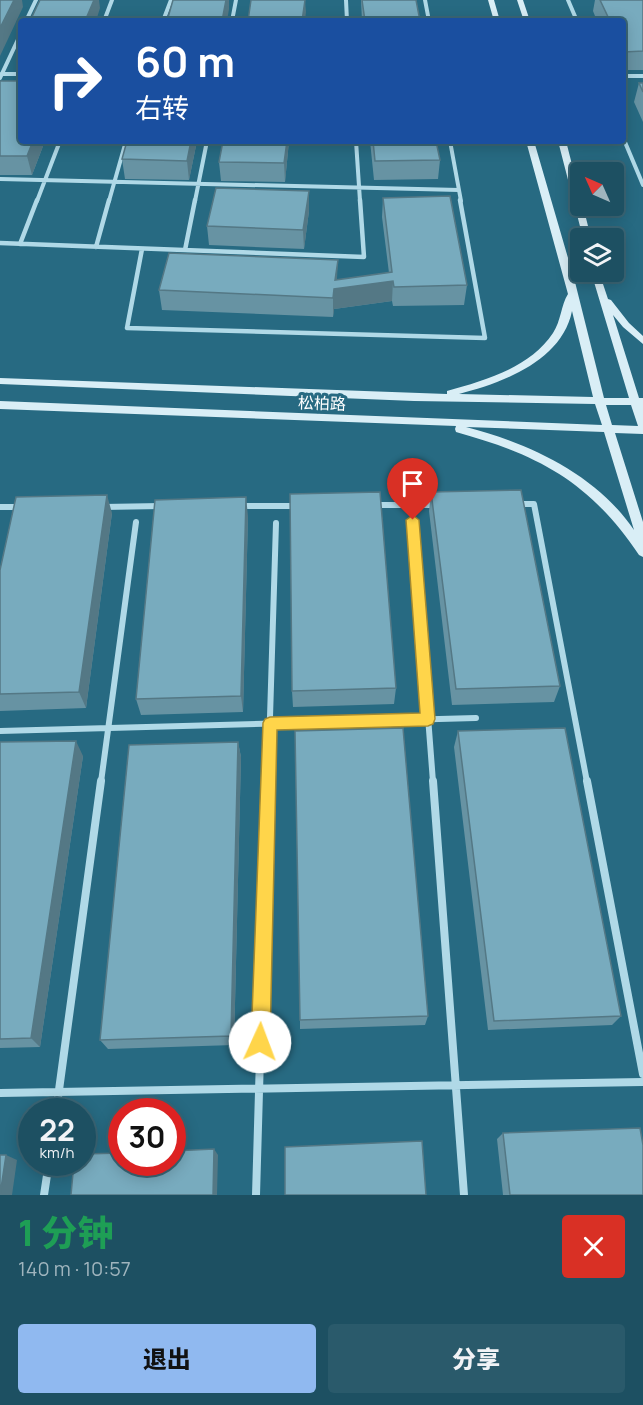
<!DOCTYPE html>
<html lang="zh">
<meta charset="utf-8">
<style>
:root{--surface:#1d5062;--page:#2a5a6b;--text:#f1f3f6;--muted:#a0b5be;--line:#3b6777;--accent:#90b9f0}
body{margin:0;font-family:Manrope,"Noto Sans SC",sans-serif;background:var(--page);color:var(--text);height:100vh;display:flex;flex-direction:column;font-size:22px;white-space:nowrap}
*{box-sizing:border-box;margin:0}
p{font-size:20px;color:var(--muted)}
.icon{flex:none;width:33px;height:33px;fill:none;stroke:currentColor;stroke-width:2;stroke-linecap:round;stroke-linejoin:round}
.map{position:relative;height:1195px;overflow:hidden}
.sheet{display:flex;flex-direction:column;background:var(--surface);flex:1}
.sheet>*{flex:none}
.top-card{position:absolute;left:18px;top:18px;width:608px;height:126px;border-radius:6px;box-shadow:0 3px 15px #0003,0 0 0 2px var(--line);background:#1a4fa0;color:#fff;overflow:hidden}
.needle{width:39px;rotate:315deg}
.controls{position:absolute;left:570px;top:162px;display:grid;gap:12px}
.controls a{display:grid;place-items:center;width:54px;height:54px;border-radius:6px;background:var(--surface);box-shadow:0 3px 15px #0003,0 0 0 2px var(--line);font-size:30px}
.speed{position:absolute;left:18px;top:1098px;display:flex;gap:12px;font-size:30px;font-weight:700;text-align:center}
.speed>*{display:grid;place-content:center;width:78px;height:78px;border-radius:50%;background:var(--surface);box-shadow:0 3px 15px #0003,0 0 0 2px var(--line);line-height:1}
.speed small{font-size:15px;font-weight:400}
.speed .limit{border:9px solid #d22;background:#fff;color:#111}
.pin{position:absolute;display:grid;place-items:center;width:51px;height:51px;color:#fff;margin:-62px -26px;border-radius:50% 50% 50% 0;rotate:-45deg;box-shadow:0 0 6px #0007}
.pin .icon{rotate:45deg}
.me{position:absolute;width:66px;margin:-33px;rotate:2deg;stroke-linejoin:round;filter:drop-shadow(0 0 4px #0008)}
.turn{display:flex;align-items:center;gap:21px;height:126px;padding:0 18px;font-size:27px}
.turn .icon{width:78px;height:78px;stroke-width:2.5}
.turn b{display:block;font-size:42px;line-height:51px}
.round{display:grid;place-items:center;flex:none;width:63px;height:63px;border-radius:6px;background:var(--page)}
.overview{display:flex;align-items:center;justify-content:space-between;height:102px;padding:0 18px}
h1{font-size:36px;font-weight:800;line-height:45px;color:#1e9e55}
.action{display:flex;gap:12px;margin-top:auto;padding:12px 18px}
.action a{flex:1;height:69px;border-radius:6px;background:var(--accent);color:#111;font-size:24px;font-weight:800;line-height:69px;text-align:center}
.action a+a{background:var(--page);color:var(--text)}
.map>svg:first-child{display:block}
</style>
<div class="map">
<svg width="643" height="1195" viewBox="0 0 643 1195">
<rect width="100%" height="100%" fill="#276a82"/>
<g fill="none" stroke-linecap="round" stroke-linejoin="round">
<path stroke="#b0d9e7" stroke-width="4" d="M346 0 347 21
M425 0 429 21
M568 0 577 21
M26 21 36 0
M104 21 112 0
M163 21 171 0
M232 21 236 0
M1 74H21
M622 76H643
M0 78 21 33
M622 135 643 185
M356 141 360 201
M450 141 461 201
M0 179 459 190
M37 201 60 141
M109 201 126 141
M195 201 207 141"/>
<path stroke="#b0d9e7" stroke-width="4.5" d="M0 243 364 257 360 200
M20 244 37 200
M96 247 109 200
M142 249 127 328 485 338 460 200
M185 250 195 200"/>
<path stroke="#b0d9e7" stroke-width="6" d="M517 504H534L587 782
M373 505H437
M241 506H296
M0 507H20
M103 507 161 506
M413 520 433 782
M0 731 476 718
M101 782 136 522
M268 782 276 523"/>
<path stroke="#b0d9e7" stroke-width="8" d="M433 781 464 1195
M587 781 643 1074
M0 1093 643 1082
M56 1112 101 781
M44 1195 49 1162
M256 1195 268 781"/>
<path fill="#d9eef6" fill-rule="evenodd" d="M488 0H494L500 21H494Z
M517 0H523L530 21H524Z
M526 141H534L575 282 604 398H629L591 272H599L608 299 611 300 629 323 643 336V344L623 327 613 315 639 398H643V434L615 433 643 522V557L639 555C590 482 539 455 456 432L455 429 456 426 0 409V401L602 425 595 404 414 401 0 384V378L447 394V391C485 380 530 368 553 333 561 321 561 305 568 294ZM572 311 593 397 459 394C502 383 562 361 572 311ZM606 405H631L638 426 612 425ZM466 427 604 432 634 530C596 474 529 443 466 427Z
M558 141H566L580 196V206H583L591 238H583Z"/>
</g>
<path fill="#6793a3" d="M361 0H416L420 21H362Z
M595 0H643V70H622V21H597L593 11Z
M21 41V58L18 47Z
M0 81 21 141H45L32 175H0Z
M639 83H643V122L634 102Z
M197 141 189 180 125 179 122 159Z
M223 141H289L285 182 221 181 219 162Z
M370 141H436L440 160 438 179 374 180Z
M309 191V211L304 249 209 245 207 226Z
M383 198 467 285 464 305 393 306 392 301 334 309 333 317 162 310 159 290 337 280 389 273 382 217Z
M431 492 560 686 554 702 452 705 429 511Z
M112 513 86 708 0 711V570Z
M248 516 243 712 141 715 136 699Z
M396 688 394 704 293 707 292 691Z
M458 731 621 1016 612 1025 488 1030 454 747Z
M0 742 83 756 40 1047 0 1048Z
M238 742 241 757 234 1045 108 1049 100 1040Z
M428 1016 425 1025 300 1029V1020Z
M503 1133 643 1195H503L497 1139Z"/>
<path fill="#547885" d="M14 0H22L23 7 0 56V28Z
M94 0H99L100 8 96 21H85Z
M226 0H229V9L227 21H222Z
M305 0 306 12 305 21H302Z
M33 141H45L32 175 27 156Z
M191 141H197L189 180 187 161Z
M287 141H289L285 182 284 163Z
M309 191V211L304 249 303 230Z
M338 260 337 279 393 281 392 301 334 309 333 317V298Z
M107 495 112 513 86 708 79 692Z
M246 497 248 516 243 712 241 696Z
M76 741 83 756 40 1047 31 1038Z
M238 742 241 757 234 1045 231 1036Z
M214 1149 218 1155 217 1195H213Z
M6 1155 17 1160 12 1195H0Z"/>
<path fill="#78abbe" stroke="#547885" stroke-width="1.5" d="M0 0H14L0 28Z
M40 0H94L85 21H30Z
M173 0H226L222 21H167Z
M251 0H305L302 21H248Z
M362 0H416L420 21H365Z
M600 0H643V51L624 52 622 49V21H610Z
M0 81H21V141H33L27 156H0Z
M639 83H643V92Z
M127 141H191L187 161 122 159Z
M223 141H287L284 163 219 162Z
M373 141H436L440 160 375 161Z
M216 188 309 191 303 230 207 226Z
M450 196 467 285 394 287 393 281 334 289 333 298 159 290 169 253 338 260 335 280 392 272 383 198Z
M521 490 560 686 456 689 431 492Z
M380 492 396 688 292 691 290 494Z
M107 495 79 692 0 694V570L16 497Z
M246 497 241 696 136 699 155 500Z
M403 728 428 1016 300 1020 295 731Z
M565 728 621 1016 494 1021 458 731Z
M76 741 31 1038 0 1039V742Z
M238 742 231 1036 100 1040 129 745Z
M640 1128 643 1145V1195H510L503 1133Z
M422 1141 426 1195H285V1147Z
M214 1149 213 1195H71L74 1162H82V1154L122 1153V1162H172V1151Z
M0 1155H6L0 1195Z"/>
<path fill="#ffd54a" stroke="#a68a30" stroke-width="1.5" d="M413 515 419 520 435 719 433 724 428 726 277 730 270 1042 267 1049 260 1052 254 1049 251 1042 263 723 265 719 270 717 420 713 406 520Z"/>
<g text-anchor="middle" stroke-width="6" stroke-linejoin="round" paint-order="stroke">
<g font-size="16" fill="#fff" stroke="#276a82">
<text transform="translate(322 403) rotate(2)" y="6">松柏路</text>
</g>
</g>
</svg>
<div class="controls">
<a><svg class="needle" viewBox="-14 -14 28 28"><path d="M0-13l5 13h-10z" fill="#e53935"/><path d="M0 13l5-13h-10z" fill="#a0b5be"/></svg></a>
<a><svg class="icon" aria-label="layers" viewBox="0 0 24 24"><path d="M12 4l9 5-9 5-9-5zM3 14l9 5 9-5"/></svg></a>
</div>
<div class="speed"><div>22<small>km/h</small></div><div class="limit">30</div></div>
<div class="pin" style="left:413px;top:520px;background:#d93025"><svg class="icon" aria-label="arrive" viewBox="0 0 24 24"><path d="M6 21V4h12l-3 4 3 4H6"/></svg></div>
<svg class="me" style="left:260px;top:1042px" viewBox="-20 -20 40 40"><circle r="19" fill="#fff"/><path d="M0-13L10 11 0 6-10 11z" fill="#ffd54a"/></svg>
<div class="top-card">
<div class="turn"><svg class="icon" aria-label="right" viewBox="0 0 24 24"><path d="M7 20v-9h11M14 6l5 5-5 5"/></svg><div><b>60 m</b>右转</div></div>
</div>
</div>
<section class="sheet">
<div class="overview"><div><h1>1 分钟</h1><p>140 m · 10:57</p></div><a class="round" style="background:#d93025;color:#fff"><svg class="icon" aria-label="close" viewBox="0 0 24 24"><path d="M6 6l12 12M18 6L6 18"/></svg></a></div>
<div class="action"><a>退出</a><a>分享</a></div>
</section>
